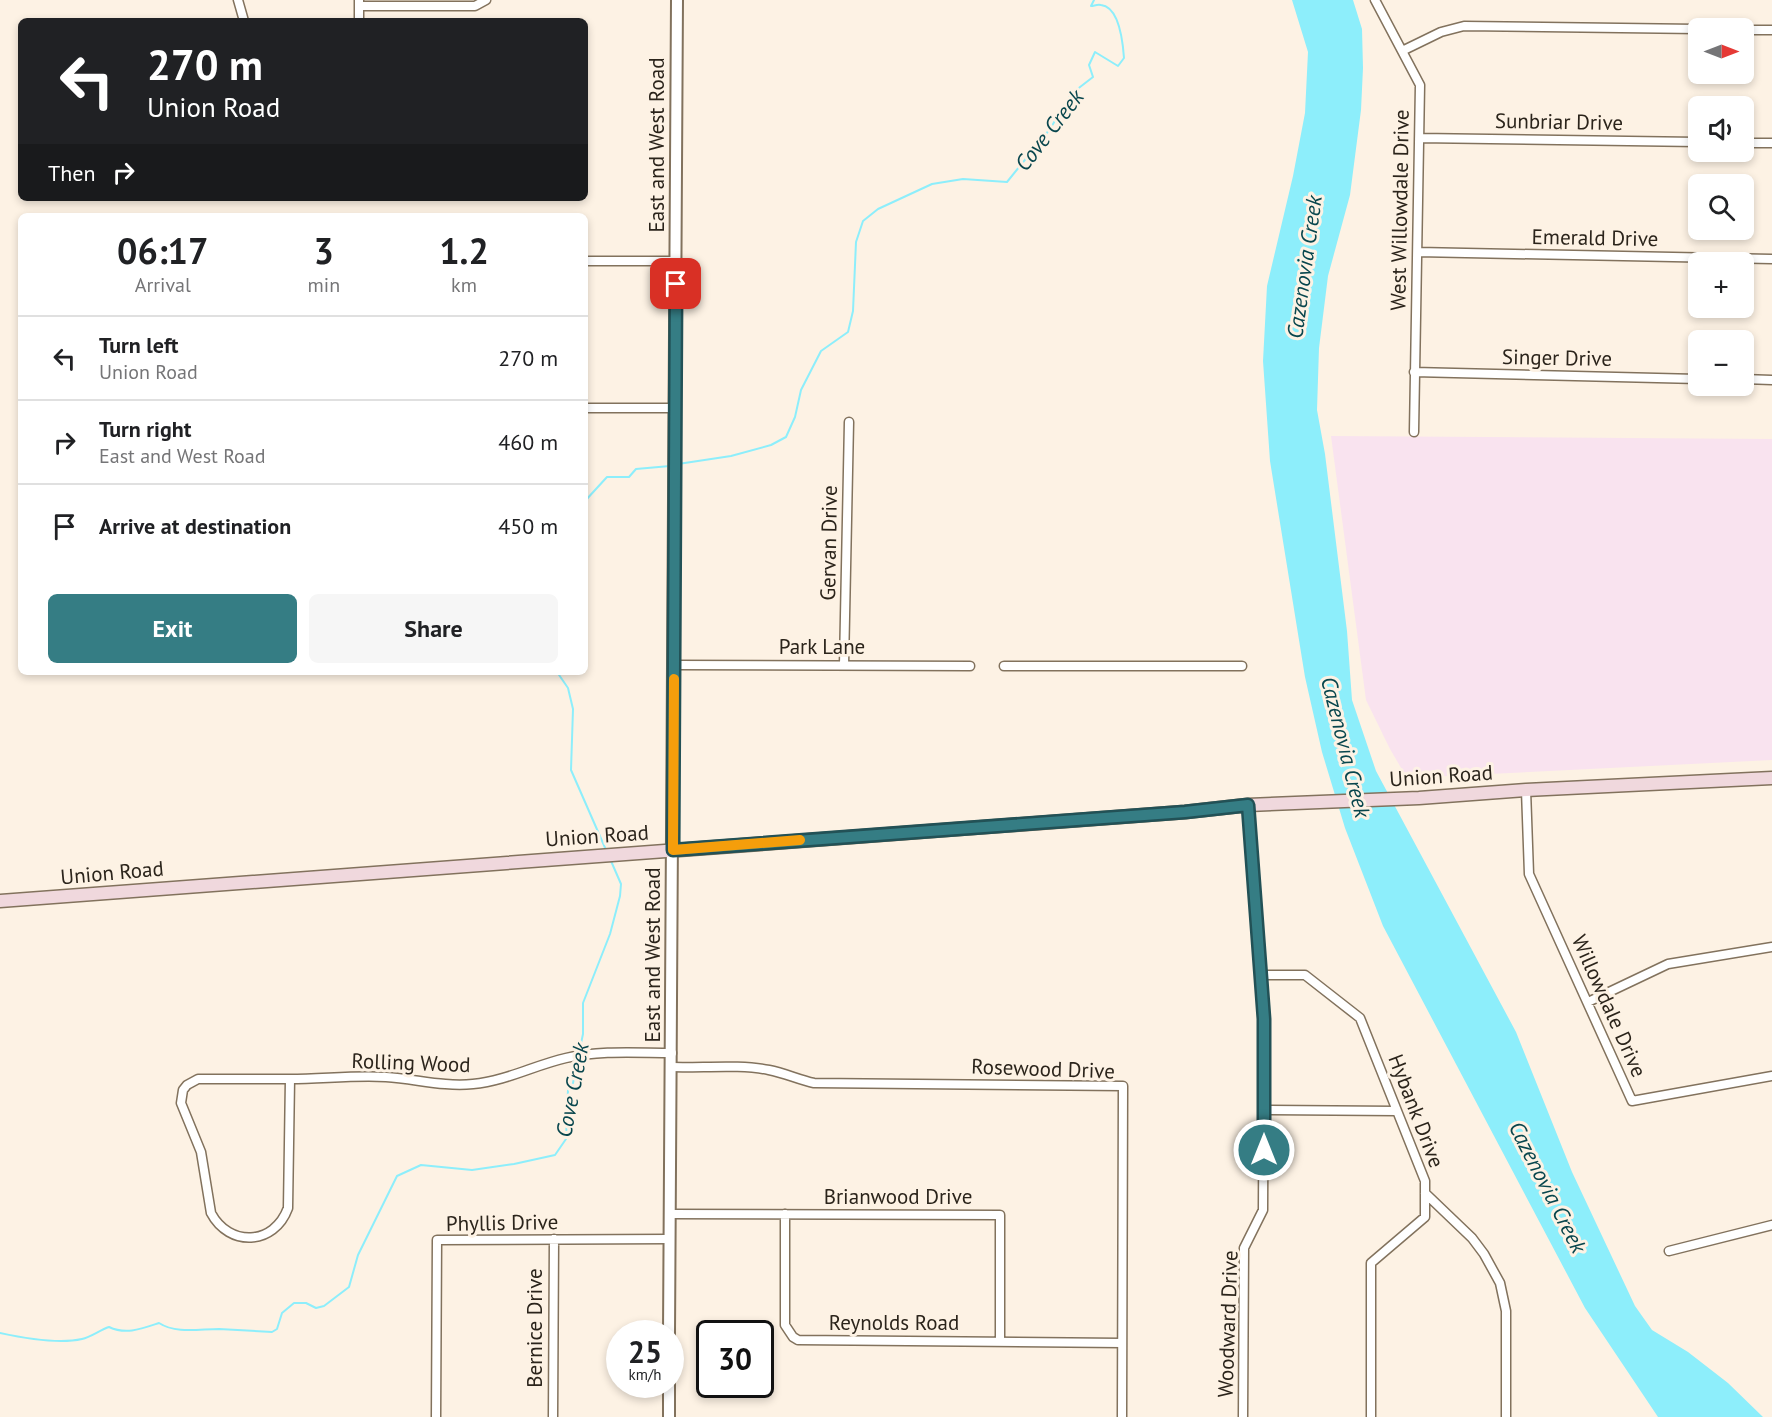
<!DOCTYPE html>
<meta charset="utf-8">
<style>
:root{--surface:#fff;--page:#f6f6f6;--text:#202124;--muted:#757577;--line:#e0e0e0;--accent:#357d84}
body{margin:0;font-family:"PT Sans",sans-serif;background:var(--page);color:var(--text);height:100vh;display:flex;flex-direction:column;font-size:22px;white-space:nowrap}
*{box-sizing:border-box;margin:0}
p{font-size:20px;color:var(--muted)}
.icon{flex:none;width:33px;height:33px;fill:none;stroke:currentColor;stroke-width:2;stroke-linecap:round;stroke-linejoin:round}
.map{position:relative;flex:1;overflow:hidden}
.details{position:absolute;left:18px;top:213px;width:570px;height:462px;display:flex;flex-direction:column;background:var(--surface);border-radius:9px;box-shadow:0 3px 9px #0003}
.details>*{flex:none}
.guide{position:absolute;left:18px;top:18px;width:570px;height:183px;border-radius:9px;box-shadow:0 3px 9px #0003;background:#202124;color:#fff;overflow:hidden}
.needle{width:39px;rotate:90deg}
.buttons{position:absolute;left:1688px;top:18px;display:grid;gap:12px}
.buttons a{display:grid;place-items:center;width:66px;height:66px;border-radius:9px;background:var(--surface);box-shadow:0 3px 9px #0003;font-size:30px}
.speed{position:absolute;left:606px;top:1320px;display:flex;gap:12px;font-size:30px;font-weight:700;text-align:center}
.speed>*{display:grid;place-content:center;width:78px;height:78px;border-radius:50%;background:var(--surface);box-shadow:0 3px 9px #0003;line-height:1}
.speed small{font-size:15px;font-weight:400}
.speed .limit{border:3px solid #111;border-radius:9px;background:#fff;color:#111}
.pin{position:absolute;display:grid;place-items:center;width:51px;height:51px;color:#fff;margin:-26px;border-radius:12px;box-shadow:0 3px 9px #0006}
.me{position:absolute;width:66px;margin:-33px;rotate:0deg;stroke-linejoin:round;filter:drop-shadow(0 0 4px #0008)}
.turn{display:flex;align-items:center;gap:21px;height:126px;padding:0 30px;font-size:27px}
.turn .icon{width:78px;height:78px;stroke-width:2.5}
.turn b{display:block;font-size:42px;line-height:51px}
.then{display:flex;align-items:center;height:57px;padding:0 30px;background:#0003;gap:12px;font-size:22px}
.eta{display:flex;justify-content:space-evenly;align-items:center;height:102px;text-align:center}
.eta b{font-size:36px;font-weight:700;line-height:42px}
.action{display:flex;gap:12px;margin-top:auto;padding:12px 30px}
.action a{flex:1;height:69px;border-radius:9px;background:var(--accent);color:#fff;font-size:24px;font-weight:700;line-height:69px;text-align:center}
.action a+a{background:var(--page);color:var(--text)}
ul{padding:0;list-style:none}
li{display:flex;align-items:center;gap:18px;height:84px;padding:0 30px;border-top:2px solid var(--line)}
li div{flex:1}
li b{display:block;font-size:22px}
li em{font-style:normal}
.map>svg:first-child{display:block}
</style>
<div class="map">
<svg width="1772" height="1417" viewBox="0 0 1772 1417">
<rect width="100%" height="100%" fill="#fdf2e4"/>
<path fill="#f9e3ef" d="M1331 436 1772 439V760L1407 778 1390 749 1366 700Z"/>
<path fill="#8deefb" d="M1292 0H1353L1362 29 1363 68 1361 110 1350 195 1328 276 1319 348 1317 410 1325 454 1347 631 1352 700 1376 771 1516 1032 1572 1172 1635 1306 1652 1330 1688 1352 1728 1383 1763 1417H1658L1585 1308 1383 926 1345 828 1322 752 1305 677 1270 461 1263 361 1267 286 1293 176 1305 113 1308 52Z"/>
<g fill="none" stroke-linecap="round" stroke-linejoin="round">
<path stroke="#8deefb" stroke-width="2" d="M678 464 731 456 771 445 786 437 795 417 801 390 821 351 848 332 853 311 856 242 863 221 878 209 932 184 963 179 1007 182 1050 129 1071 94 1093 77 1089 65 1095 52 1118 66 1124 58C1123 44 1120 7 1101 5 1097 4 1094 6 1091 6L1094 0
M585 501 607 477H629L636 469 670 466
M557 672 568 688 573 709 571 770 606 850
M579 1053 583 1034V1003L610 934 620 896 621 884 611 861
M0 1333C23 1338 60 1344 82 1339 91 1337 100 1330 109 1327 126 1335 141 1329 159 1323 176 1334 199 1329 219 1329 237 1330 255 1331 272 1332L277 1329 282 1313 294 1303H306L316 1308 324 1306 349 1287 358 1255 397 1176 421 1165 472 1170 514 1164 555 1155 566 1139 568 1090 573 1083 578 1059"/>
<g stroke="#82725d" stroke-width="11">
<path id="minor" d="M238 0 244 21
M1375 0 1420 85 1414 432
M359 6H475L486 0
M359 21V0
M1743 30H1772
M1402 51 1441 32 1464 26 1698 29
M1419 138 1698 142
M1743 143H1772
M1418 252 1772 259
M585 261H676
M1414 372 1698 379
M1743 379 1772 380
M585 408H675
M674 665 970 666
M844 665 849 422
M1004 666H1242
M1526 790 1529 874 1632 1101 1772 1076
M1261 975H1305L1360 1018 1425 1181V1217L1371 1263V1417
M1588 1002 1668 964 1772 947
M672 1067C702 1068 740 1064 769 1070 785 1073 799 1080 814 1083L1123 1086 1122 1417
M198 1079H290L288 1208C274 1246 229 1247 211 1213L201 1152 181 1103 183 1090 187 1085Z
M290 1079C322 1079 355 1075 386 1077 416 1079 444 1087 473 1084 506 1081 535 1065 566 1058 601 1050 637 1053 672 1053
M1264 1110 1397 1111
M1425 1193 1472 1238 1484 1254 1500 1283 1506 1311V1417
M670 1214 1000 1215V1341
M785 1214V1325L793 1337 798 1340 1122 1343
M1669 1251 1772 1225
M436 1417 437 1240 670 1239
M553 1417 554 1239
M1243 1417 1244 1248 1263 1210 1264 1019 1248 805"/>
</g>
<g stroke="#82725d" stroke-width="14">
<path id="tertiary" d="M669 1334 677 0
M669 1417V1384"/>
</g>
<g stroke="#82725d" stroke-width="15">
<path id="secondary" d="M0 901 1185 812 1248 805 1419 798 1526 790 1772 778"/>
</g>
<use href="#minor" stroke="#fff" stroke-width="8"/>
<use href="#tertiary" stroke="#fff" stroke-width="10"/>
<use href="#secondary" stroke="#f0d8dd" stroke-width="12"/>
</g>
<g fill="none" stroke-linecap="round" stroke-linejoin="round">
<g stroke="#225156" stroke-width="15">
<path id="route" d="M676 284 673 850 1185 812 1248 805 1264 1019V1150"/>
</g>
<use href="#route" stroke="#357d84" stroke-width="10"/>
<path stroke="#f59e0b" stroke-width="10" d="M674 679 673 850 800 840"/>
</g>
<g text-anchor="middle" stroke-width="6" stroke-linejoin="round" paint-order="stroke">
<g font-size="21" fill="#2b241b" stroke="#fdf2e4">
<text transform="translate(1559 122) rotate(1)" y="7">Sunbriar Drive</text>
<text transform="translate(657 145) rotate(-90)" y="7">East and West Road</text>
<text transform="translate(1400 210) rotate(-89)" y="7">West Willowdale Drive</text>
<text transform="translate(1595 238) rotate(1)" y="7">Emerald Drive</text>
<text transform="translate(1557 358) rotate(1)" y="7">Singer Drive</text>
<text transform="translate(829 543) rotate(-89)" y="7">Gervan Drive</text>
<text x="822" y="654">Park Lane</text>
<text transform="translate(1441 776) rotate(-4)" y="7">Union Road</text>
<text transform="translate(597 836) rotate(-4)" y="7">Union Road</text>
<text transform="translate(112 873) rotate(-5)" y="7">Union Road</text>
<text transform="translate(653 955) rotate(-90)" y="7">East and West Road</text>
<text transform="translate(1609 1006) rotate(66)" y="7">Willowdale Drive</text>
<text transform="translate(411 1063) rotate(2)" y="7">Rolling Wood</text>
<text transform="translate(1043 1069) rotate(2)" y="7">Rosewood Drive</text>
<text transform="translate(1416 1111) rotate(69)" y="7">Hybank Drive</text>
<text x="898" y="1204">Brianwood Drive</text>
<text transform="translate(502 1223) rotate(-1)" y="7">Phyllis Drive</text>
<text x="894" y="1330">Reynolds Road</text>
<text transform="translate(1228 1324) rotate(-88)" y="7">Woodward Drive</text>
<text transform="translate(535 1328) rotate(-90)" y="7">Bernice Drive</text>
</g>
<g font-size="22" font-style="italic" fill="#08464d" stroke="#fdf2e4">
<text transform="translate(1049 130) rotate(-52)" y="8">Cove Creek</text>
<text transform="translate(1304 267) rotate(-82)" y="8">Cazenovia Creek</text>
<text transform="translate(1346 747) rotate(76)" y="8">Cazenovia Creek</text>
<text transform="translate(572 1090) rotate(-79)" y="8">Cove Creek</text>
<text transform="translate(1548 1187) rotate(63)" y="8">Cazenovia Creek</text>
</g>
</g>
</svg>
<div class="buttons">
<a><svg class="needle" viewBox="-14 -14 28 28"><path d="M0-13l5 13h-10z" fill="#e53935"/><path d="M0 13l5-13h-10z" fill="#757577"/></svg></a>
<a><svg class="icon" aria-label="sound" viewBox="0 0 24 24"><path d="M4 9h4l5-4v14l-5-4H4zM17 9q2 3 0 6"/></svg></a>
<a><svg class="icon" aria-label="search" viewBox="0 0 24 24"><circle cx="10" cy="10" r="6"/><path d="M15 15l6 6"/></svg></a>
<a>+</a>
<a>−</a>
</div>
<div class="speed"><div>25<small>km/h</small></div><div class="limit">30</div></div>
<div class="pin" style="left:676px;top:284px;background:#d93025"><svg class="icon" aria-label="arrive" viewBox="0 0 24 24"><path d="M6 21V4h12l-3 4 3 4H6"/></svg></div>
<svg class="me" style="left:1264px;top:1150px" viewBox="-20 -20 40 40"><circle r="17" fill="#357d84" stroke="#fff" stroke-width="3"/><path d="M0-11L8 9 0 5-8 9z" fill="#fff"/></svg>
<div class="guide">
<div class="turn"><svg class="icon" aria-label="left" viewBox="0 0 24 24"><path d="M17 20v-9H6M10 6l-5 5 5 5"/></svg><div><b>270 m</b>Union Road</div></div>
<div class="then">Then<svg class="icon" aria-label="right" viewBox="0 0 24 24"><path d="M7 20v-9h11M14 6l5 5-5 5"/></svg></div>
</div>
<section class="details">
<div class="eta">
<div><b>06:17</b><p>Arrival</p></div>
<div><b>3</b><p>min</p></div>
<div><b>1.2</b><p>km</p></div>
</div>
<ul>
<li><svg class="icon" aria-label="left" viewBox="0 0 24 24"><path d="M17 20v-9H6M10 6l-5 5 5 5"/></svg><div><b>Turn left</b><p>Union Road</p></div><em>270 m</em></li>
<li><svg class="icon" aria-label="right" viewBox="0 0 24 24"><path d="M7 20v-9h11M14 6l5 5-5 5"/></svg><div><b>Turn right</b><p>East and West Road</p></div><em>460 m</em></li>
<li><svg class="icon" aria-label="arrive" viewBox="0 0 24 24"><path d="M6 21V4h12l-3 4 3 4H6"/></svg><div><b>Arrive at destination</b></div><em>450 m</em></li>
</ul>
<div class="action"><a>Exit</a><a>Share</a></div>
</section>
</div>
